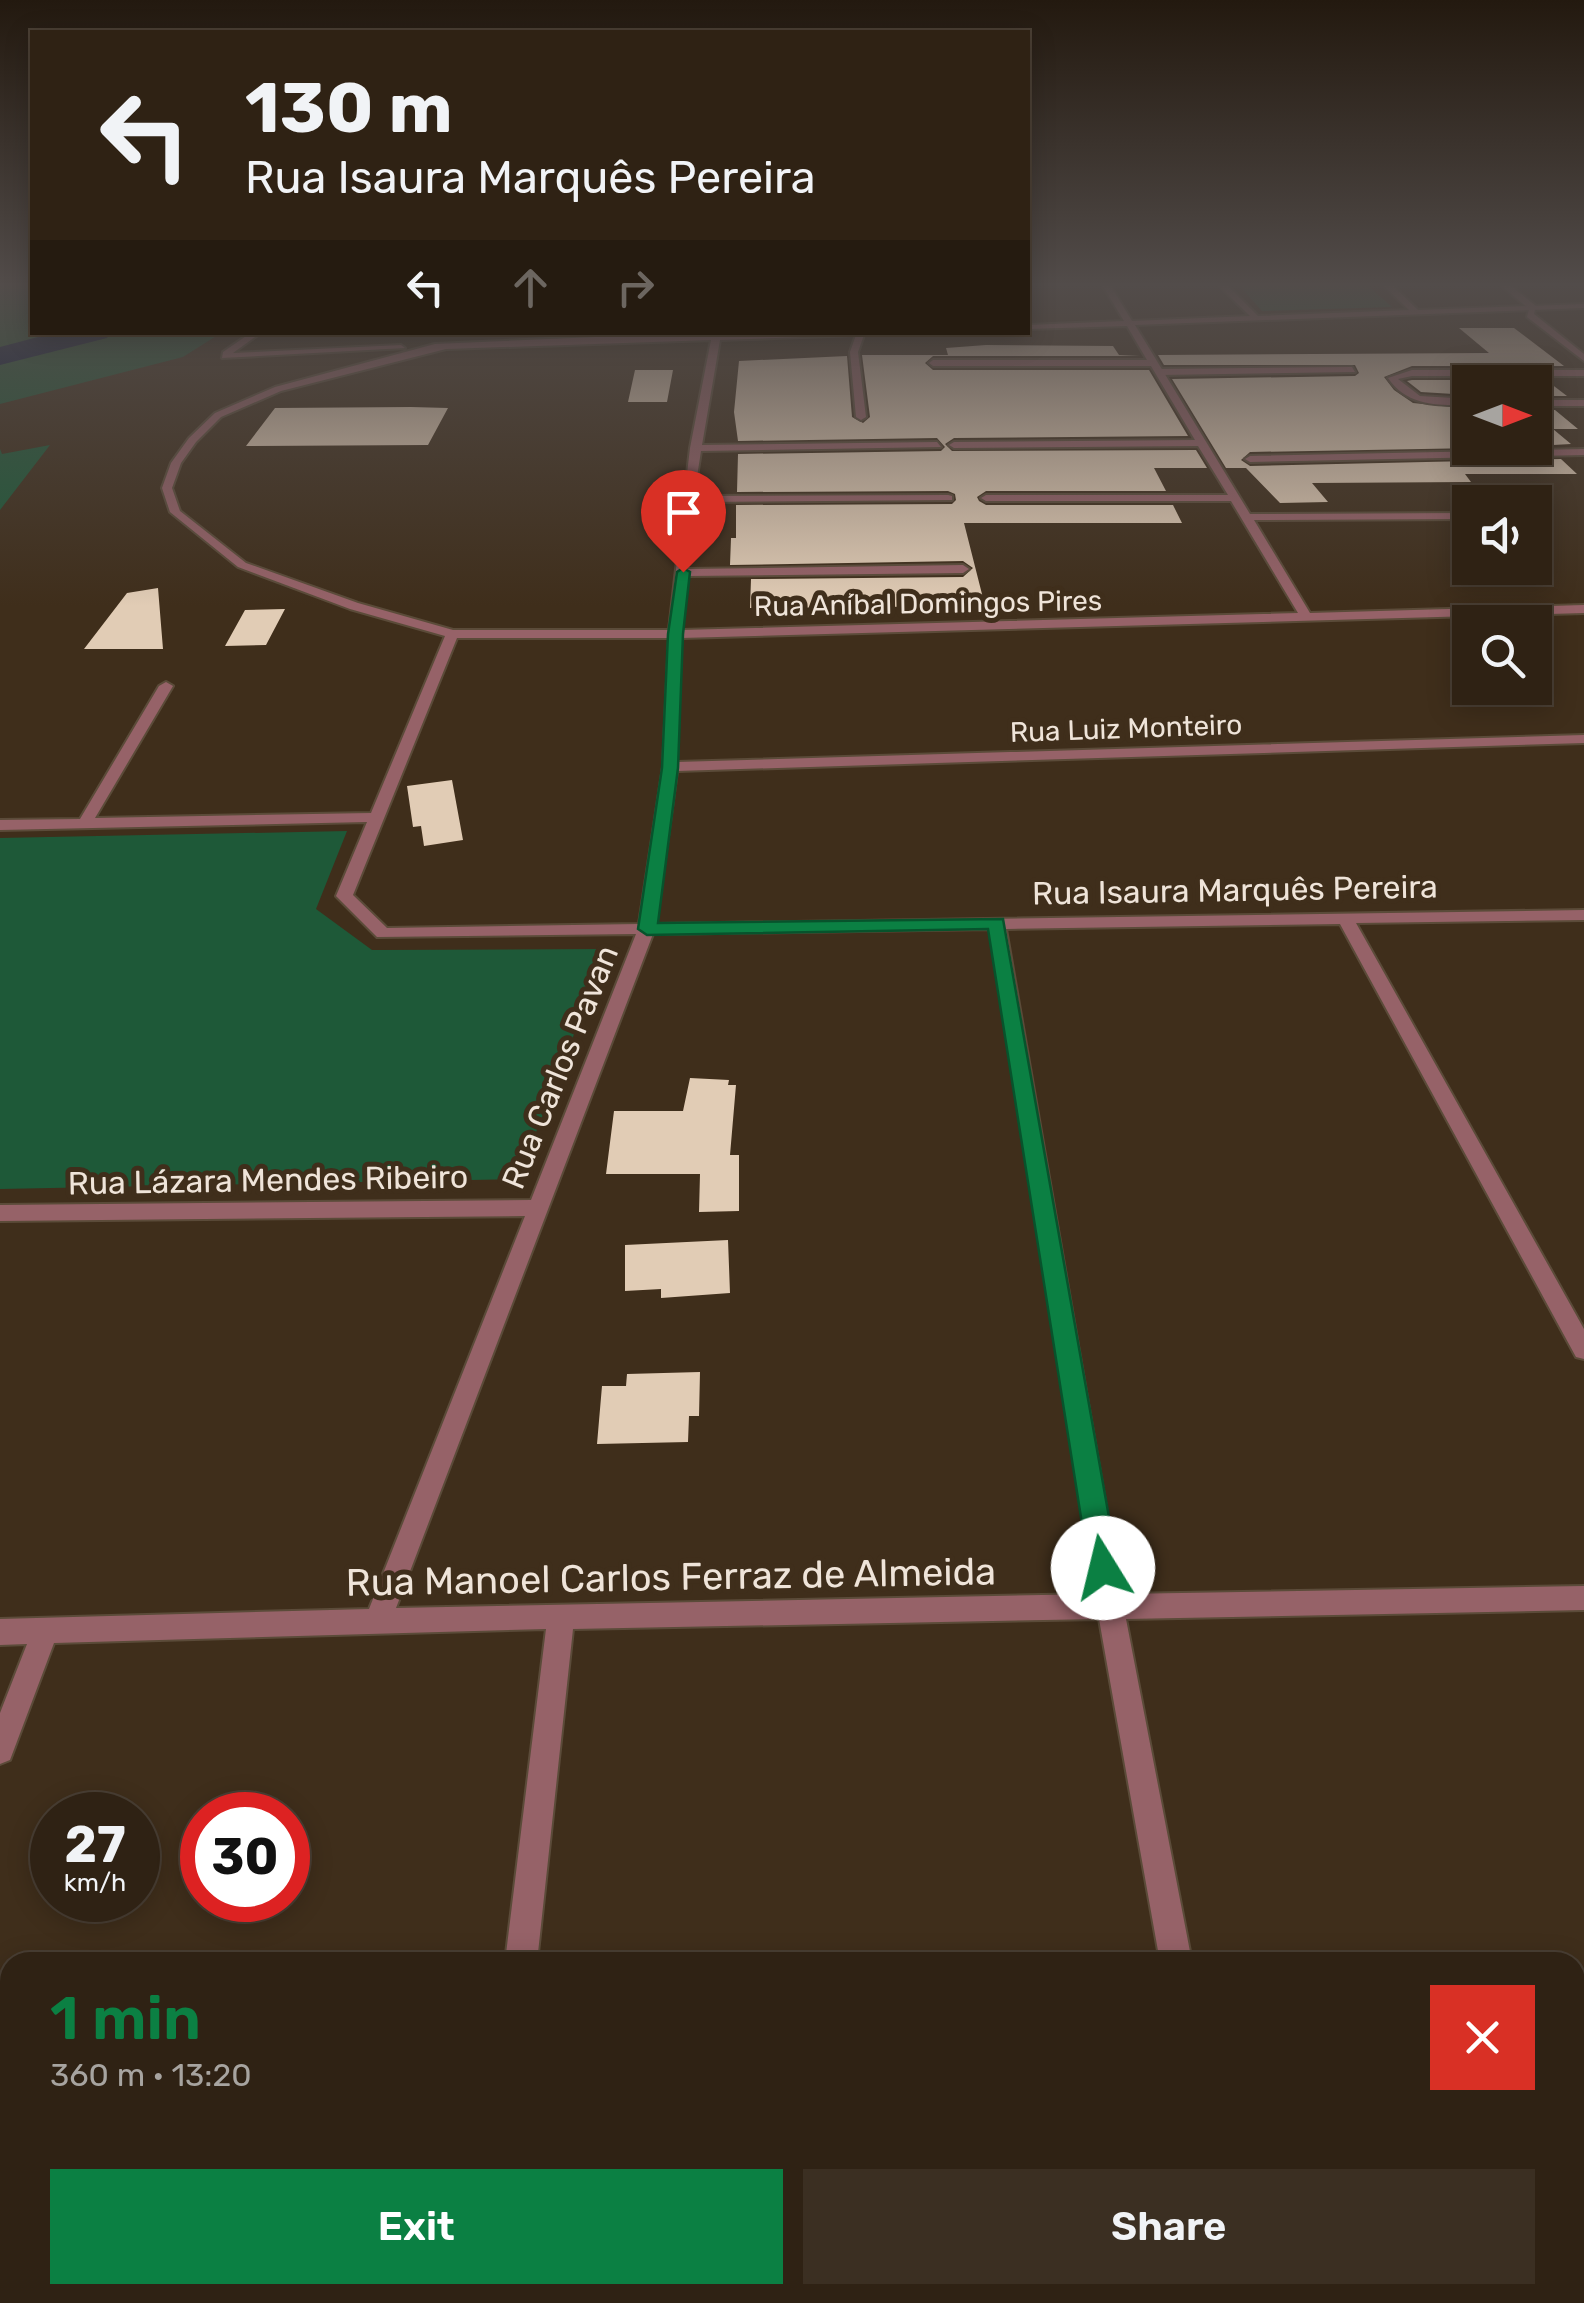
<!DOCTYPE html>
<meta charset="utf-8">
<style>
:root{--surface:#2f2214;--page:#3b2f22;--text:#f1f3f6;--muted:#a7a4a0;--line:#4a3f34;--accent:#0b8043}
body{margin:0;font-family:Rubik,sans-serif;background:var(--page);color:var(--text);height:100vh;display:flex;flex-direction:column;font-size:38px;white-space:nowrap}
*{box-sizing:border-box;margin:0}
p{font-size:32px;color:var(--muted)}
.icon{flex:none;width:55px;height:55px;fill:none;stroke:currentColor;stroke-width:2;stroke-linecap:round;stroke-linejoin:round}
.map{position:relative;flex:1;overflow:hidden}
.sheet{position:absolute;left:0px;top:1952px;width:1585px;height:352px;display:flex;flex-direction:column;background:var(--surface);border-radius:30px 30px 0 0;box-shadow:0 5px 25px #0003,0 0 0 2px var(--line)}
.sheet>*{flex:none}
.banner{position:absolute;left:30px;top:30px;width:1000px;height:305px;border-radius:0px;box-shadow:0 5px 25px #0003,0 0 0 2px var(--line);background:#2f2214;color:var(--text);overflow:hidden}
.needle{width:65px;rotate:90deg}
.tools{position:absolute;left:1452px;top:365px;display:grid;gap:20px}
.tools a{display:grid;place-items:center;width:100px;height:100px;border-radius:0px;background:var(--surface);box-shadow:0 5px 25px #0003,0 0 0 2px var(--line);font-size:50px}
.speed{position:absolute;left:30px;top:1792px;display:flex;gap:20px;font-size:50px;font-weight:700;text-align:center}
.speed>*{display:grid;place-content:center;width:130px;height:130px;border-radius:50%;background:var(--surface);box-shadow:0 5px 25px #0003,0 0 0 2px var(--line);line-height:1}
.speed small{font-size:25px;font-weight:400}
.speed .limit{border:15px solid #d22;background:#fff;color:#111}
.pin{position:absolute;display:grid;place-items:center;width:85px;height:85px;color:#fff;margin:-102px -42px;border-radius:50% 50% 50% 0;rotate:-45deg;box-shadow:0 0 10px #0007}
.pin .icon{rotate:45deg}
.me{position:absolute;width:110px;margin:-55px;rotate:351deg;stroke-linejoin:round;filter:drop-shadow(0 0 8px #0008)}
.turn{display:flex;align-items:center;gap:35px;height:210px;padding:0 50px;font-size:45px}
.turn .icon{width:130px;height:130px;stroke-width:2.5}
.turn b{display:block;font-size:70px;line-height:85px}
.lanes{display:flex;align-items:center;height:95px;padding:0 50px;background:#0003;justify-content:center;gap:50px;direction:ltr}
.lanes .off{opacity:.35}
.round{display:grid;place-items:center;flex:none;width:105px;height:105px;border-radius:0px;background:var(--page)}
.headline{display:flex;align-items:center;justify-content:space-between;height:170px;padding:0 50px}
h1{font-size:60px;font-weight:600;line-height:75px;color:var(--accent)}
.button{display:flex;gap:20px;margin-top:auto;padding:20px 50px}
.button a{flex:1;height:115px;border-radius:0px;background:var(--accent);color:#fff;font-size:40px;font-weight:600;line-height:115px;text-align:center}
.button a+a{background:var(--page);color:var(--text)}
.map>svg:first-child{display:block}
</style>
<div class="map">
<svg width="1584" height="2303" viewBox="0 0 1584 2303">
<rect width="100%" height="100%" fill="#3f2e1b"/>
<path fill="#1e5938" d="M0 283H32V332L221 333 183 357 0 404Z
M1237 283H1365L1392 307 1262 311Z
M50 445 0 510V449L2 454Z
M347 831 316 909 372 950 607 949 518 1179 0 1189V838Z"/>
<g fill="none" stroke-linecap="round" stroke-linejoin="round">
<path fill="#00123f" fill-rule="evenodd" d="M57 332H111L107 338 0 365V347Z"/>
</g>
<path fill="#e1ccb5" d="M1459 328H1514L1564 366H1412L1384 377 1394 390 1413 403 1470 409V448H1477L1250 452 1241 460 1250 466 1561 459 1577 474H1465L1471 482 1312 483 1328 502 1280 503 1246 468H1226L1172 379 1355 376 1359 373 1355 365H1164L1158 355 1489 353Z
M986 345 1113 346 1119 355 1140 356H933L925 363 933 370H1149L1188 436 954 438 945 444 952 451 1196 450 1207 468H1154L1166 491H986L977 497 979 501 986 505H1173L1182 523H964L985 606 750 608 751 579 963 577 973 568 963 561 730 565 731 538H736V505L952 504 956 500 955 494 948 491 737 492 738 454 941 451 945 447 937 438 738 441 734 412 739 361 847 356 852 417 863 423 870 417 862 355H948L946 348Z
M635 370H673L667 402H628Z
M1412 380H1546L1567 396H1535V382H1470V395L1421 392 1407 381Z
M275 408 411 407 448 408 428 445 246 446Z
M1535 410H1555L1578 429H1553L1571 444 1535 446Z
M158 588 163 649H84L127 593Z
M285 609 266 645 225 646 245 610Z
M452 780 463 840 424 846 421 826 413 827 407 786Z
M690 1078 729 1080 728 1085H736L730 1155H739V1211L699 1212 700 1174H606L614 1111H683Z
M728 1240 730 1293 661 1298V1289L625 1291V1245Z
M700 1372 699 1416H689L688 1442 597 1444 602 1386H626L627 1374Z"/>
<g fill="none" stroke-linecap="round" stroke-linejoin="round">
<g stroke="#5b4b39" stroke-width="4">
<path id="service" d="M1352 367 1355 372 1159 375 1155 372 1159 369Z
M1412 370H1584V376H1412L1398 379 1420 396 1470 399V405C1438 405 1408 407 1388 378Z
M1535 400H1584V406H1535Z
M1584 449V455L1250 462 1245 459 1250 456Z"/>
</g>
<g stroke="#5b4b39" stroke-width="4">
<path id="minor" d="M1101 283H1109L1132 321 1250 316 1216 283H1225L1258 316 1409 310 1381 283H1390L1418 310 1584 304V308L1135 325 1250 514 1470 513V519L1254 520 1310 613 1584 605V613L681 638 677 762 1584 735V743L677 771 656 924 1584 910V920L1356 923 1584 1329V1359L1576 1357 1340 924 1006 929 1121 1594 1584 1586V1610L1126 1619 1192 1962H1160L1099 1619 573 1629 537 1962H505L546 1629 54 1643 10 1760 0 1764V1713L27 1644 0 1645V1619L369 1609 525 1216 0 1221V1205L531 1200 636 934 377 937 336 896 367 822 0 830V820L80 819 159 686 166 682 173 686 95 818 371 813 445 636 350 609 238 567 170 512 162 488 171 463 189 438 215 413 275 387 435 344 713 332H872L864 335 858 352 866 417 861 420 856 417 850 352 856 335 720 340 702 445 937 442 941 447 701 451 694 496 948 495 952 496V500L693 502 687 569 963 565 969 569 963 573 686 576 682 630 1298 613 1231 501H986L981 498 986 495H1228L1198 446 954 448 949 445 954 442 1195 440 1151 366H933L929 363 933 360H1147L1127 326 1028 329V325L1124 321ZM711 340 690 448 669 630H453L358 603 246 563 180 511 172 488 181 463 196 442 221 417 281 391 446 349ZM457 638H669L663 767 639 924 387 928 353 895ZM990 929 1095 1594 396 1608 653 934Z
M252 332H262L233 353 401 345 405 348 222 358 223 352Z
M465 2295H501L500 2303H464Z
M1219 2295H1255L1257 2303H1221Z"/>
</g>
<g stroke="#5b4b39" stroke-width="4">
<path id="tertiary" d="M1498 283H1507L1536 306 1534 314 1584 354V361L1527 317 1529 309Z"/>
</g>
<use href="#service" fill="#966268" fill-rule="evenodd"/>
<use href="#minor" fill="#966268" fill-rule="evenodd"/>
<use href="#tertiary" fill="#966268" fill-rule="evenodd"/>
</g>
<linearGradient id="sky" x2="0" y2="1"><stop stop-color="#23190f"/><stop offset="0.47" stop-color="#524c4a"/><stop offset="1" stop-color="#524c4a" stop-opacity="0"/></linearGradient>
<rect width="1584" height="606" fill="url(#sky)"/>
<path fill="#0b8043" stroke="#07532c" stroke-width="2.5" d="M683 568 690 572 683 634 678 768 658 923 1003 919 1118 1568 1114 1578 1103 1582 1093 1578 1089 1568 988 929 647 935 638 929 662 768 668 634 677 572Z"/>
<g text-anchor="middle" stroke-width="10" stroke-linejoin="round" paint-order="stroke">
<g font-size="28" fill="#efe4d9" stroke="#3f2e1b">
<text transform="translate(928 603) rotate(-1)" y="10">Rua Aníbal Domingos Pires</text>
<text transform="translate(1126 728) rotate(-2)" y="10">Rua Luiz Monteiro</text>
</g>
<g font-size="32" fill="#efe4d9" stroke="#3f2e1b">
<text transform="translate(1235 890) rotate(-1)" y="11">Rua Isaura Marquês Pereira</text>
<text transform="translate(560 1067) rotate(-68)" y="11">Rua Carlos Pavan</text>
<text transform="translate(268 1180) rotate(-1)" y="11">Rua Lázara Mendes Ribeiro</text>
</g>
<g font-size="38" fill="#efe4d9" stroke="#3f2e1b">
<text transform="translate(671 1577) rotate(-1)" y="13">Rua Manoel Carlos Ferraz de Almeida</text>
</g>
</g>
</svg>
<div class="tools">
<a><svg class="needle" viewBox="-14 -14 28 28"><path d="M0-13l5 13h-10z" fill="#e53935"/><path d="M0 13l5-13h-10z" fill="#a7a4a0"/></svg></a>
<a><svg class="icon" aria-label="sound" viewBox="0 0 24 24"><path d="M4 9h4l5-4v14l-5-4H4zM17 9q2 3 0 6"/></svg></a>
<a><svg class="icon" aria-label="search" viewBox="0 0 24 24"><circle cx="10" cy="10" r="6"/><path d="M15 15l6 6"/></svg></a>
</div>
<div class="speed"><div>27<small>km/h</small></div><div class="limit">30</div></div>
<div class="pin" style="left:683px;top:572px;background:#d93025"><svg class="icon" aria-label="arrive" viewBox="0 0 24 24"><path d="M6 21V4h12l-3 4 3 4H6"/></svg></div>
<svg class="me" style="left:1103px;top:1568px" viewBox="-20 -20 40 40"><circle r="19" fill="#fff"/><path d="M0-13L10 11 0 6-10 11z" fill="#0b8043"/></svg>
<div class="banner">
<div class="turn"><svg class="icon" aria-label="left" viewBox="0 0 24 24"><path d="M17 20v-9H6M10 6l-5 5 5 5"/></svg><div><b>130 m</b>Rua Isaura Marquês Pereira</div></div>
<div class="lanes"><svg class="icon" aria-label="left" viewBox="0 0 24 24"><path d="M17 20v-9H6M10 6l-5 5 5 5"/></svg><svg class="icon off" aria-label="ahead" viewBox="0 0 24 24"><path d="M12 20V5M6 11l6-6 6 6"/></svg><svg class="icon off" aria-label="right" viewBox="0 0 24 24"><path d="M7 20v-9h11M14 6l5 5-5 5"/></svg></div>
</div>
<section class="sheet">
<div class="headline"><div><h1>1 min</h1><p>360 m · 13:20</p></div><a class="round" style="background:#d93025;color:#fff"><svg class="icon" aria-label="close" viewBox="0 0 24 24"><path d="M6 6l12 12M18 6L6 18"/></svg></a></div>
<div class="button"><a>Exit</a><a>Share</a></div>
</section>
</div>
